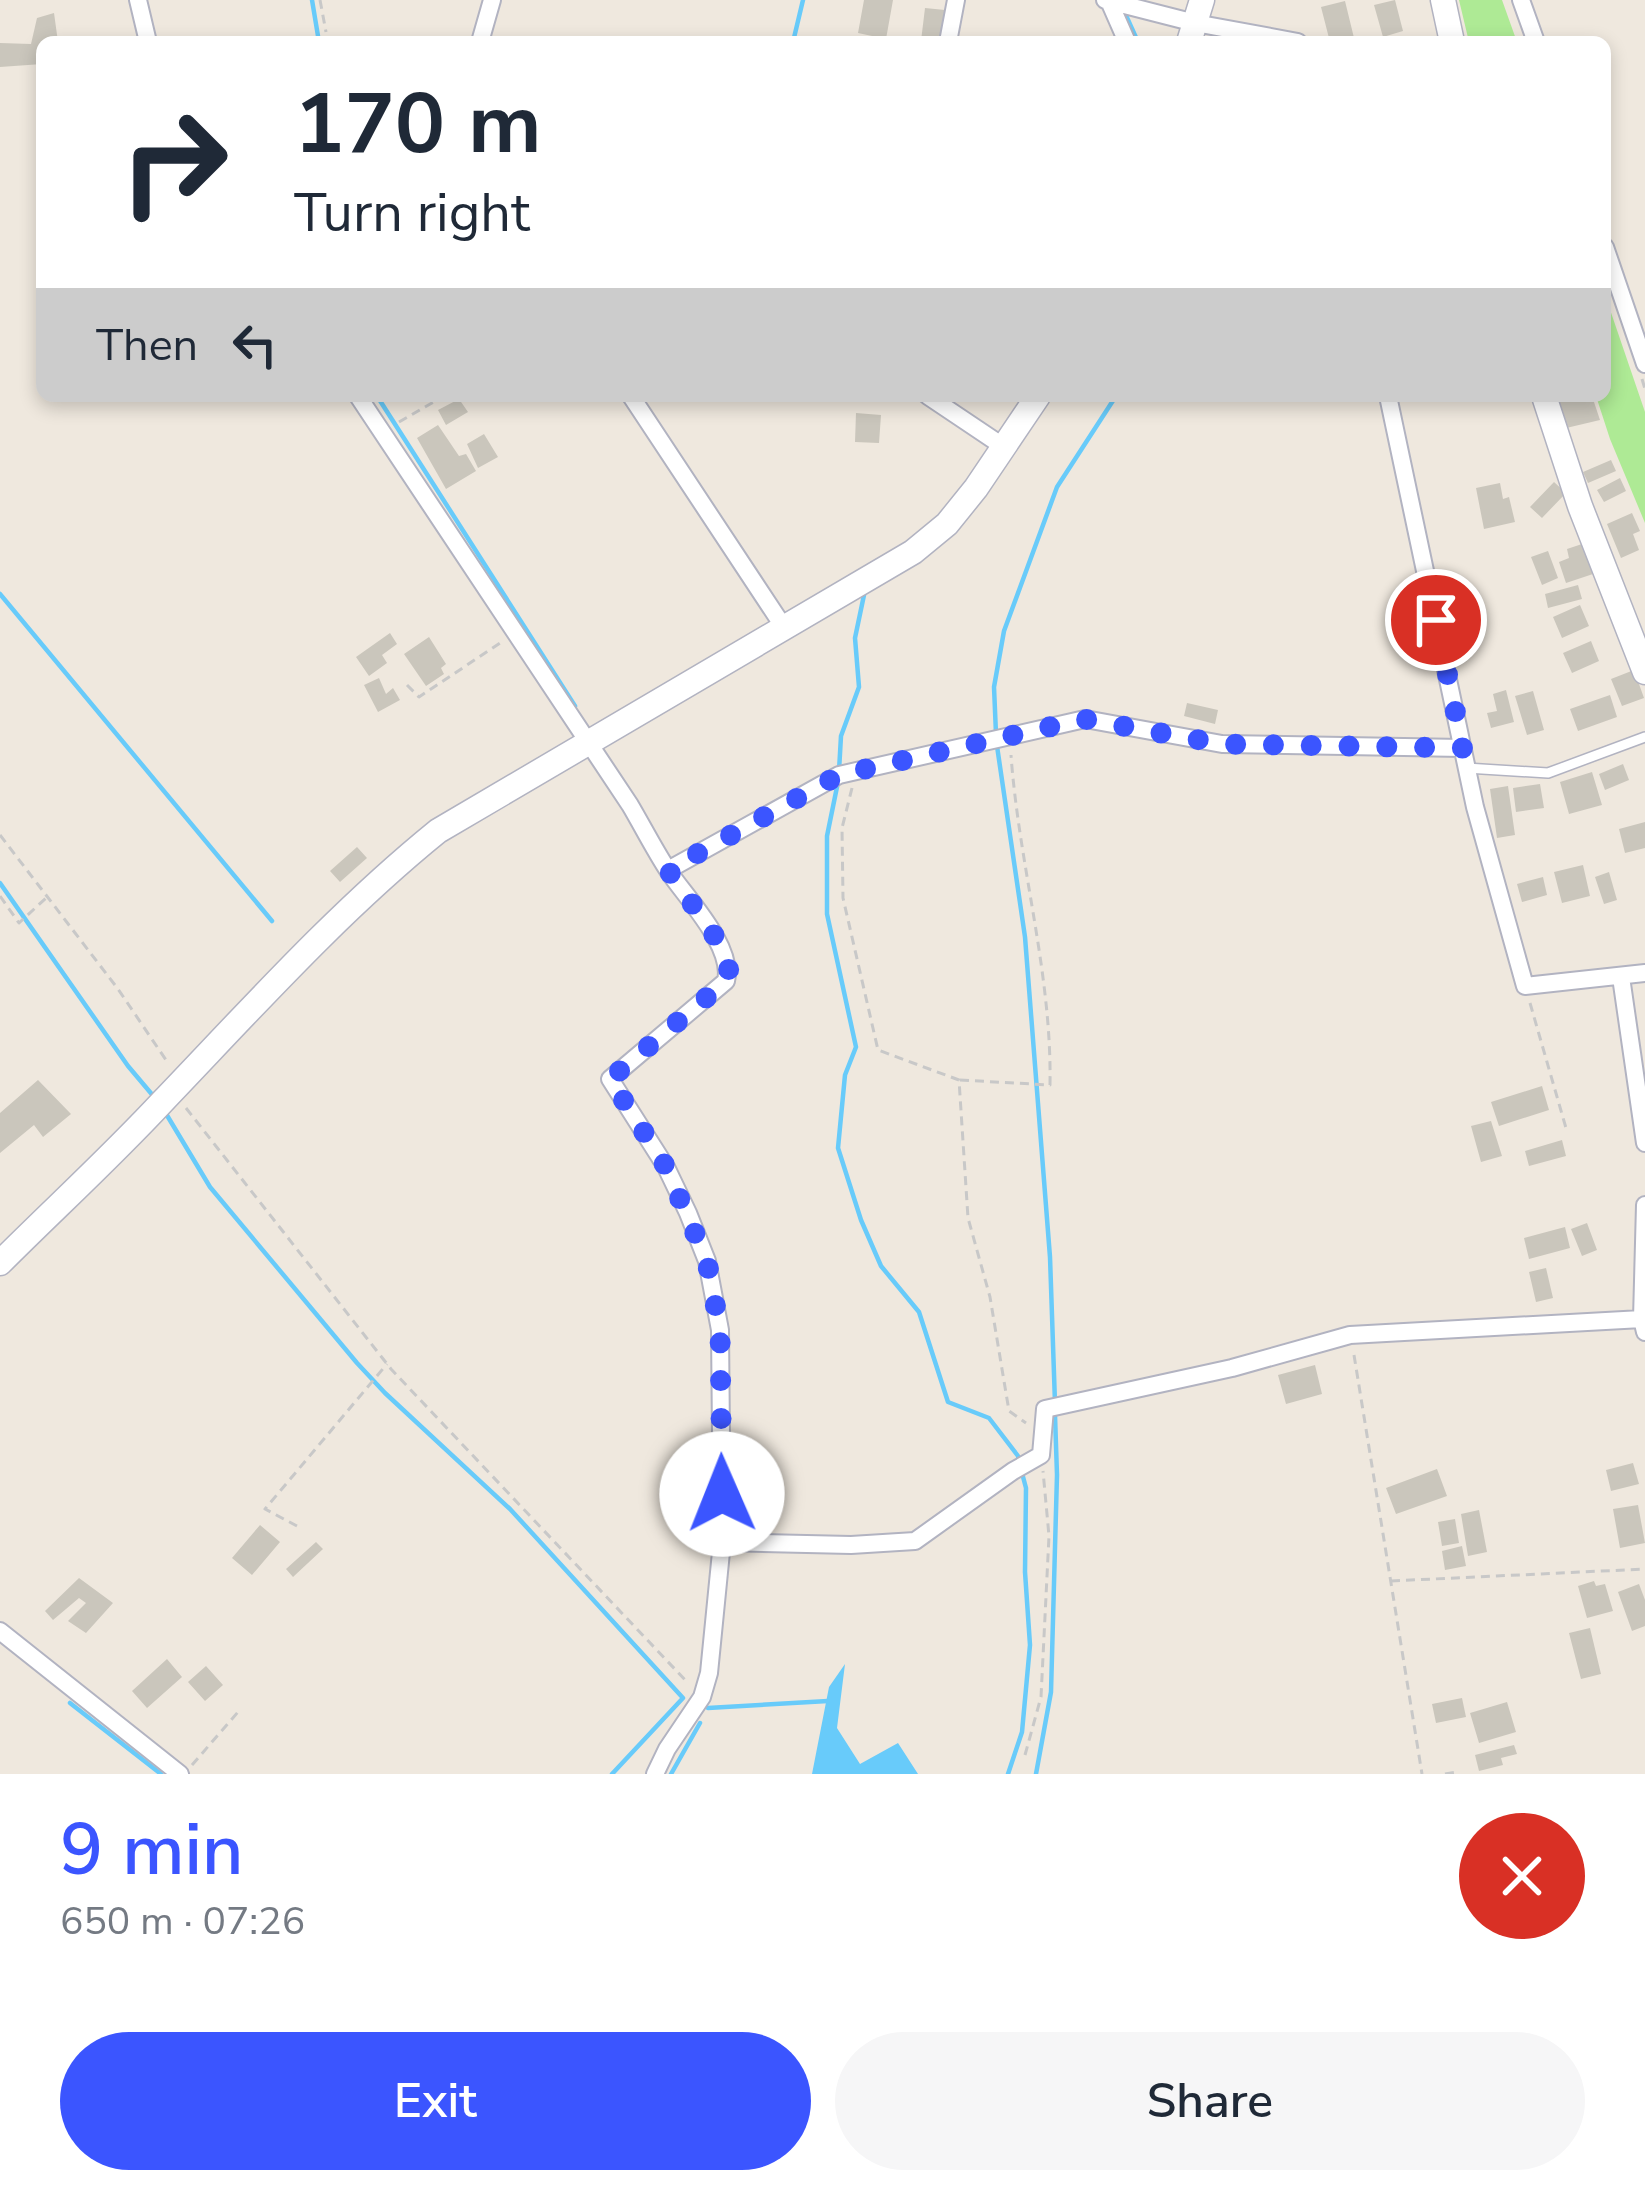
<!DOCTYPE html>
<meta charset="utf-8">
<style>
:root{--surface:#fff;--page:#f6f6f7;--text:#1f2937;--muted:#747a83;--accent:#3b55ff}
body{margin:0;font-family:"Nunito Sans",sans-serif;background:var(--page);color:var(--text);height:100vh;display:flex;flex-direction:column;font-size:45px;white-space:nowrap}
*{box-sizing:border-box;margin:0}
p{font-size:39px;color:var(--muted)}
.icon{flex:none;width:66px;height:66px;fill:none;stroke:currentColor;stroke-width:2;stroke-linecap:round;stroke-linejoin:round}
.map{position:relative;height:1774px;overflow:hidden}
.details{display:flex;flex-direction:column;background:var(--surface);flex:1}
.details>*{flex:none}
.top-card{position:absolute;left:36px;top:36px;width:1575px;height:366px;border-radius:18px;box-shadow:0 6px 18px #0003;background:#fff;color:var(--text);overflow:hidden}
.pin{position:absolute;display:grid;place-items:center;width:102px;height:102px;color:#fff;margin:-51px;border:6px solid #fff;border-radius:50%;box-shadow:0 3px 12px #0007}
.me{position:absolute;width:132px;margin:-66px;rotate:359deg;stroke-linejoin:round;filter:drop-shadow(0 0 9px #0008)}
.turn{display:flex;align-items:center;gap:42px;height:252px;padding:0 60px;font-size:54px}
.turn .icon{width:156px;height:156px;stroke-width:2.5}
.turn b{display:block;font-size:84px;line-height:102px}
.then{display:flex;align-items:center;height:114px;padding:0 60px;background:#0003;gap:24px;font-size:45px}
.round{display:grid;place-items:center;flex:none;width:126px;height:126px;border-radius:63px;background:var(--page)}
.summary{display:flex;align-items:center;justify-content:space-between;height:204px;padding:0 60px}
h1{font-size:72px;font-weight:600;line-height:90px;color:var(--accent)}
.action{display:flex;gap:24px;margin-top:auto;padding:24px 60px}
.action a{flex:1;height:138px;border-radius:72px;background:var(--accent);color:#fff;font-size:48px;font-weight:600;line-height:138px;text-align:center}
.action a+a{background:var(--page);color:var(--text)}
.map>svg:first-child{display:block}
</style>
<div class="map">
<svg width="1645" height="1774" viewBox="0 0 1645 1774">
<rect width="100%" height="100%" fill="#efe8de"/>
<path fill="#aeea95" d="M1459 0H1502L1517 42H1469Z
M1605 295 1645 412V523L1610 439 1596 396H1605Z"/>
<path fill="#68cbfa" d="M845 1664 837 1728 860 1764 898 1743 918 1774H812L829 1687Z"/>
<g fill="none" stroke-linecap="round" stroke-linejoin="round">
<path stroke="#68cbfa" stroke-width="4.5" d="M312 0 319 42
M1124 11 1138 42
M793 42 803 0
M377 396 575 706
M0 594 272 921
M996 734 994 687 1004 631 1057 487 1116 396
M997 746 1025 937 1050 1257 1055 1403
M839 771 841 736 859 687 855 638 864 595
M838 782 827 836V914L856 1047 845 1075 838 1148 861 1220 881 1266 919 1312 948 1402 989 1418 1018 1456 1019 1462
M0 883 128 1066 155 1098
M165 1112 210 1187 357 1363 385 1393 510 1509 683 1698 612 1774
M70 1703 161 1774
M708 1708 828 1701
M671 1774 700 1723
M1008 1774 1022 1732 1030 1645 1025 1572 1026 1488 1022 1473
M1036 1774 1051 1692 1057 1475 1055 1415"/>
</g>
<path fill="#cac6bc" d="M864 0H893L886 39 858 33Z
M1395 0 1403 31 1383 37 1374 5Z
M1345 1 1355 42H1330L1321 7Z
M925 8 945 10 940 42 921 41Z
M54 13 58 42H42V64L0 67V43L31 44 37 18Z
M1581 396H1592L1600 420 1562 429 1553 403Z
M459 399 468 412 446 425 438 410Z
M856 413 881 415 879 443 855 442Z
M438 425 459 456 466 454 476 471 446 489 417 438Z
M484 434 498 457 478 468 467 444Z
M1611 460 1616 471 1588 483 1583 472Z
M1620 478 1626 491 1604 502 1597 490Z
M1554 482 1566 493 1542 518 1530 507Z
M1500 483 1503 499 1509 497 1515 522 1484 529 1476 488Z
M1632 513 1640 531 1633 534 1639 550 1621 558 1607 524Z
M1585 543 1596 573 1566 583 1559 562 1569 558 1567 549Z
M1548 551 1558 578 1542 585 1531 557Z
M1578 585 1582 599 1548 608 1545 594Z
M1580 605 1589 626 1562 638 1553 617Z
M390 633 397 644 382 655 387 663 369 676 356 657Z
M429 637 446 664 441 668 444 674 426 686 404 654Z
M1591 641 1599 661 1572 673 1563 653Z
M1634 670 1644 698 1622 706 1611 679Z
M379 678 386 694 393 688 400 700 378 712 364 685Z
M1506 690 1514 722 1491 728 1487 713 1497 711 1493 694Z
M1533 691 1544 730 1527 735 1515 696Z
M1610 695 1617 717 1578 731 1570 709Z
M1187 703 1218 710 1215 724 1184 716Z
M1623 764 1629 780 1605 790 1599 774Z
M1592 772 1602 805 1569 814 1560 782Z
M1540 784 1544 808 1516 812 1513 788Z
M1508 786 1515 835 1497 838 1490 789Z
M1645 822V848L1625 853 1619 829Z
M357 847 367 858 340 882 330 871Z
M1583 865 1590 896 1562 903 1554 872Z
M1609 872 1617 900 1604 904 1595 877Z
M1543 877 1547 895 1522 902 1517 884Z
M38 1080 71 1114 43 1137 34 1125 0 1153V1113Z
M1542 1086 1549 1110 1499 1126 1491 1102Z
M1491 1121 1502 1156 1481 1162 1471 1126Z
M1562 1140 1566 1156 1529 1166 1525 1151Z
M1587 1223 1597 1250 1582 1256 1571 1229Z
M1565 1227 1570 1248 1529 1259 1524 1238Z
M1546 1268 1553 1298 1536 1302 1529 1272Z
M1315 1365 1322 1394 1286 1404 1278 1375Z
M1633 1463 1639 1484 1611 1491 1606 1470Z
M1437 1469 1447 1496 1396 1514 1386 1488Z
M1638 1505 1645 1543 1620 1548 1613 1509Z
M1479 1510 1487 1552 1468 1556 1461 1514Z
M1455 1519 1459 1543 1442 1546 1438 1522Z
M260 1525 280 1542 252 1575 232 1558Z
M316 1542 323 1549 293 1577 286 1569Z
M1462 1546 1466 1566 1445 1570 1442 1551Z
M79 1578 113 1603 86 1633 68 1621 86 1603 79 1598 53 1620 45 1611Z
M1594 1581 1596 1586 1605 1584 1613 1611 1587 1618 1578 1586Z
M1639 1584 1645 1600V1626L1632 1631 1618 1592Z
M1590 1628 1601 1674 1581 1679 1569 1633Z
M167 1659 182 1677 147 1708 132 1691Z
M206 1666 223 1685 205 1701 188 1682Z
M1462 1698 1466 1717 1436 1723 1432 1704Z
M1507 1702 1516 1732 1479 1743 1470 1713Z
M1514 1745 1517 1754 1501 1758 1503 1765 1479 1771 1475 1755Z"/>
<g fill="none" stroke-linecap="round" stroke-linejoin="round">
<g stroke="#b2b3c1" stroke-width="12">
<path id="lane" d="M1466 768 1548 773 1645 737"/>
</g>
<g stroke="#b2b3c1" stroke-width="20">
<path id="street" d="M138 0 148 42
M1105 0 1195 23 1298 42
M1521 0 1536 42
M1109 1 1127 42
M480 42 492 0
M948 42 956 0
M1605 247 1645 364
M358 396 630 805C643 827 655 851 669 872 688 900 734 947 726 981L610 1079 666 1167 688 1213 707 1261 720 1330 722 1542 709 1673 702 1697 667 1749 655 1774
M631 396 783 626
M928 396 1004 447
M1388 396 1475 807 1525 986 1645 973
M668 870 839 775 1085 719 1222 744 1463 748
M1621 977 1645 1143
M1645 1205 1642 1319 1645 1332
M722 1542 851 1545 915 1541 1013 1471 1041 1455 1045 1409 1232 1368 1350 1335 1642 1319
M0 1631 180 1774"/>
</g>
<g stroke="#b2b3c1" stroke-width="27">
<path id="secondary" d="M1443 0 1452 42
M1189 42 1202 0
M1544 396 1580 506 1645 672
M0 1263C54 1209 111 1157 163 1101 252 1008 338 912 438 831L913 552 947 524 976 488 1038 396"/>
</g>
<path stroke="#c8c8c8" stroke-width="3" stroke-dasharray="9 6" stroke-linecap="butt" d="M320 0 326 32
M1642 379 1645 389
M399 422 444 396
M407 685 419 697 503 641
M852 788 842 828 843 898 878 1050 959 1080 968 1218 990 1297 1009 1411 1026 1423
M0 835 118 989 168 1063
M0 896 19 923 46 898
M1530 1003 1566 1128
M960 1080 1050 1085C1052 973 1019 866 1011 755
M186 1108 391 1369 688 1683
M1354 1355 1422 1774
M297 1526 265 1509 387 1364
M1391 1581 1645 1569
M1025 1755 1041 1697 1049 1536 1043 1471
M192 1765 238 1712
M1445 1774 1457 1772"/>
<use href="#lane" stroke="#fff" stroke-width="9"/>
<use href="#street" stroke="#fff" stroke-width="16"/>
<use href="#secondary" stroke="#fff" stroke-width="24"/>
</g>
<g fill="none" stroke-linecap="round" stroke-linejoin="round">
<path stroke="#3b55ff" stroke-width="21" stroke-dasharray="0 37.8" d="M722 1494 720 1330 707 1261 666 1167 610 1079 726 981 729 968 713 933 668 870 839 775 1084 719 1222 744 1463 748 1436 620"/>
</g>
</svg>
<div class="pin" style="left:1436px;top:620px;background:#d93025"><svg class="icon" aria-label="arrive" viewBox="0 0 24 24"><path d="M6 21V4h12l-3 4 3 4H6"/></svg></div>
<svg class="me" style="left:722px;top:1494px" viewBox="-20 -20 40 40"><circle r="19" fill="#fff"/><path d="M0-13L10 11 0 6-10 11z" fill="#3b55ff"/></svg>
<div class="top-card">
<div class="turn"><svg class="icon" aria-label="right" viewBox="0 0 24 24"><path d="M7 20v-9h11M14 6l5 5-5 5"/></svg><div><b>170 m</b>Turn right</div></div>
<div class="then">Then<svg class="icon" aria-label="left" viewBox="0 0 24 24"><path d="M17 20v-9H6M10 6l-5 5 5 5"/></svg></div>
</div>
</div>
<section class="details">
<div class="summary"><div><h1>9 min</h1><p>650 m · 07:26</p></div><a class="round" style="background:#d93025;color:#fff"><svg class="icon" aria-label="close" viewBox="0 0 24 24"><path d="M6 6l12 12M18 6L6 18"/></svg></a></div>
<div class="action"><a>Exit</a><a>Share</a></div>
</section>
